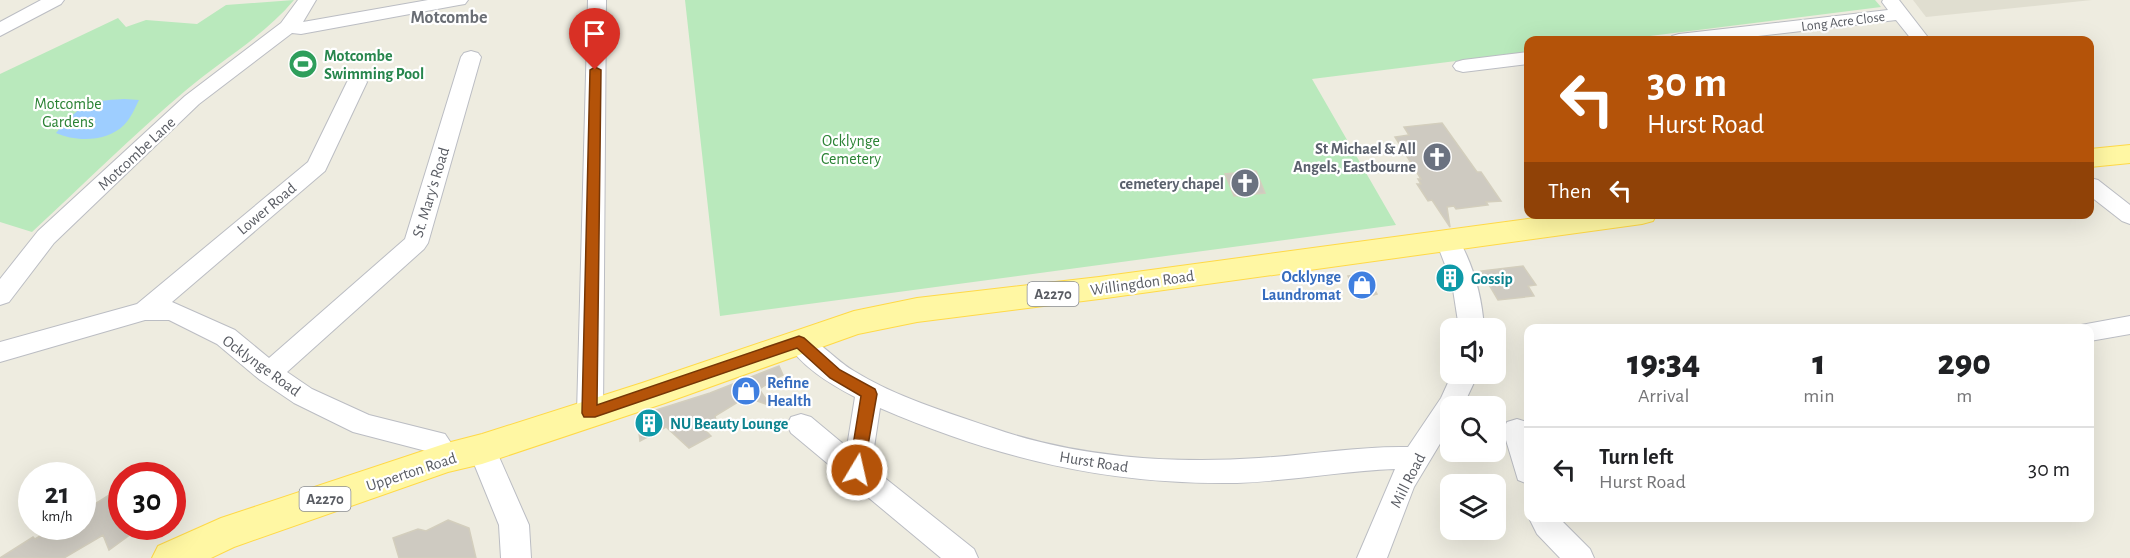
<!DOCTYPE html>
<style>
:root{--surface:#fff;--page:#f6f6f6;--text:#202124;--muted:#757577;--line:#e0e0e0}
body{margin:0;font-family:"Alegreya Sans",sans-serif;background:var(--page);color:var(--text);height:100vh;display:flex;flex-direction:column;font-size:22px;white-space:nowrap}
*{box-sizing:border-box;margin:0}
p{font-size:20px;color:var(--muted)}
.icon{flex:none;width:33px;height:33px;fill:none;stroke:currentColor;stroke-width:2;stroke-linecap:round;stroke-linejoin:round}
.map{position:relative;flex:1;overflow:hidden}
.sheet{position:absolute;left:1524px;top:324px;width:570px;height:198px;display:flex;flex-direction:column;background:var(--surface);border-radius:12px;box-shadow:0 6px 24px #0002}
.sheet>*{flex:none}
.guide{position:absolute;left:1524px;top:36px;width:570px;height:183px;border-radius:12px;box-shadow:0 6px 24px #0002;background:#b45309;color:#fff;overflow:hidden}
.buttons{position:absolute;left:1440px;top:318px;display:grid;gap:12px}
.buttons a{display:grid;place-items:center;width:66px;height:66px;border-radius:12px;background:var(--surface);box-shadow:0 6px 24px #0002;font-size:30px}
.speed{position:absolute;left:18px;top:462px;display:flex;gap:12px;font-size:30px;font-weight:700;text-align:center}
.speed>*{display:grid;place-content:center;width:78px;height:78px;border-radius:50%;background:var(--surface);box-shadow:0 6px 24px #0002;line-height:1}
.speed small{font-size:15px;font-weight:400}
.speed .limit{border:9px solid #d22;background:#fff;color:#111}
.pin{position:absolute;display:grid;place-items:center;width:51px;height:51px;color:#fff;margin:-62px -26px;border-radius:50% 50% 50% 0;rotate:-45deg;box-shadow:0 0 6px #0007}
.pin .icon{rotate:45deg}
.me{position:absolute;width:66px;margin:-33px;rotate:9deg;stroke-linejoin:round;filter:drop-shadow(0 0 4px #0008)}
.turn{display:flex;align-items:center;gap:21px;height:126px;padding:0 24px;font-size:27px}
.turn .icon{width:78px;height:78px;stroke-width:2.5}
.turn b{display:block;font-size:42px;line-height:51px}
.then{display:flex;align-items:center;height:57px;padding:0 24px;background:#0003;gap:12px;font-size:22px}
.eta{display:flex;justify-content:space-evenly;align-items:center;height:102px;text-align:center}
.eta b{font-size:36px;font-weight:800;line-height:42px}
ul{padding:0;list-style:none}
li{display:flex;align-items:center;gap:18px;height:84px;padding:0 24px;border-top:2px solid var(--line)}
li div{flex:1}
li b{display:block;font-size:22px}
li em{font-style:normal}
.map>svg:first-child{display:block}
</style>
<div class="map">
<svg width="2130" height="558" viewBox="0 0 2130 558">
<rect width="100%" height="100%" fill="#eeece0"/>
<path fill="#e0ded0" d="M1913 0H2092L1926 17Z"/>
<path fill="#b9e9bc" d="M294 0C263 37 221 60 185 91 132 136 83 185 32 232L0 222V74L118 18 126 27 146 20 197 24 226 5Z
M685 0H1875L1881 7 1618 40H1528V52L1312 79 1396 225 720 316Z"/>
<path fill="#9eceff" d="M124 99 139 100C135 108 131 118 124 125 107 142 76 142 56 133 82 104 85 101 124 99Z"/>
<path fill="#cecac1" stroke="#d3cebd" stroke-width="1.5" d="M1442 123 1477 172H1481L1501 201 1486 202 1488 205 1456 209 1454 206 1447 207 1450 227 1432 200 1428 201 1417 184H1421L1418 179H1421L1395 137 1409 135 1404 127Z
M1256 171 1265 193 1234 196 1225 174Z
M1523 266 1536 285 1528 286 1534 296 1498 300 1481 271Z
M1365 273 1377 294 1359 299 1348 276Z
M779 366 783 375 759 389 771 406 746 397 715 416 717 425 705 430 711 436 689 448 666 427 640 441 637 416 710 393Z
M114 492 122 502V526H142L109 550 103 535 64 558H0L33 537 35 539 57 526H82V512Z
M448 520 469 528 476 558H399L393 538 418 529 426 531Z"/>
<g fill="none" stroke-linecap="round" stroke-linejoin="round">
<g stroke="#bbbdc3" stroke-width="2">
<path id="minor" d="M41 0H64L61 4 0 36V22Z
M298 0H316L303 22 428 0H468L465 4 459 5 301 34 292 33 199 104 54 243 9 302 0 305V279L38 231 185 96 281 23Z
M588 0H606L603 413 599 420 590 424 581 420 577 413Z
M1883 0H1899L1930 40H1912L1896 20 1723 40H1669L1672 36 1679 34 1888 10 1882 2Z
M471 51 478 53 481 57 428 243 424 249 287 372 312 389 369 415 445 434 461 458 457 466 447 469 437 466 426 451 353 432 294 403 260 380 217 344 169 320H145L0 362V342L137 304 308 162 347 82 350 78H364L367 82 325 171 172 302 235 330 269 358 405 239 461 57 464 53Z
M1528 52V64L1463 72 1456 70 1453 66 1456 62 1463 60Z
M2090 178 2098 180 2130 205V224L2122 221 2090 196Z
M1448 233 1456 235C1473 263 1482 297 1484 328H1459L1452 283 1436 241 1440 235Z
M2130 316V334L2090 341V328H2079L2081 325Z
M799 332C816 337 836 361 854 371 896 397 946 412 993 428 1076 457 1171 464 1259 458 1309 455 1358 446 1408 447L1441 398 1452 374H1478L1463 406H1450V427L1414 487 1387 558H1357L1395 469C1342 471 1290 481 1237 483 1107 485 999 459 880 408L871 467 974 549 978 558H941L791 433 787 425 791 417 801 414 811 417 847 447 855 397C830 384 800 366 786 341L790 334Z
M1517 419 1527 422 1528 426V484L1518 480 1503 430 1507 422Z
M482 438 492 441 529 525 531 558H501L499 525 468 449 472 441Z
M1528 516 1559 518 1590 549 1594 558H1560L1537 534Z"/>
</g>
<g stroke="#ffd947" stroke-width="2">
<path id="major" d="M2130 145V163L2090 167V149Z
M1564 214H1657L1653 221 1642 224 1099 299 917 322 858 334 665 403 482 464 448 472 234 547 211 558H152L158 546 221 518 447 443 482 434 642 383 854 311 917 298 1099 277Z"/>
</g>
<use href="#minor" fill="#fff" fill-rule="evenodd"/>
<use href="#major" fill="#fff7a3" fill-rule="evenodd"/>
</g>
<path fill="#b45309" stroke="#753606" stroke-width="1.5" d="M595 67 601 70 597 405 799 336 804 338 840 370 875 389 877 394 863 474 857 476 852 474 849 470 861 396 830 378 797 348 595 417H584L582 413 590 70Z"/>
<defs>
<g id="stadium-disc" transform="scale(1.5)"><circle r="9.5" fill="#2e9e5b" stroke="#fff"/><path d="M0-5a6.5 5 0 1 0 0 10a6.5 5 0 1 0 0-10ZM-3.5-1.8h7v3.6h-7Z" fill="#fff"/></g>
<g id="church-disc" transform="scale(1.5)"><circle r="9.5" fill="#6b7280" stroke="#fff"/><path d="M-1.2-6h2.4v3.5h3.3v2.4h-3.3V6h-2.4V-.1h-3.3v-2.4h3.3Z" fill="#fff"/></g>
<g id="building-disc" transform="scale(1.5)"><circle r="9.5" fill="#0f9aa8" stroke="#fff"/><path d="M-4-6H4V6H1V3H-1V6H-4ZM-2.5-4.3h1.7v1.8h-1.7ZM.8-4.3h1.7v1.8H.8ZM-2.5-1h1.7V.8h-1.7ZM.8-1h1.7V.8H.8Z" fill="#fff"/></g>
<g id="shop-disc" transform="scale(1.5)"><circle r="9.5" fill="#3f7fe0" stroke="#fff"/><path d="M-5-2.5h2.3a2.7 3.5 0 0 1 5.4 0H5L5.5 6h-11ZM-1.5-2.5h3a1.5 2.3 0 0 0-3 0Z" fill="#fff"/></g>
</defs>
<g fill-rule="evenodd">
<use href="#stadium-disc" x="303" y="64"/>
<use href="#church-disc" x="1437" y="157"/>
<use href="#church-disc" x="1245" y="183"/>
<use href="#building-disc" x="1450" y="278"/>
<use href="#shop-disc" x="1362" y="285"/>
<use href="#shop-disc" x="746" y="391"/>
<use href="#building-disc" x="649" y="423"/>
</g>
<g text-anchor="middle" stroke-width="4.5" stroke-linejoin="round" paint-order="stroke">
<g font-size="14" fill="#595c63" stroke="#fff">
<text transform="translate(1843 21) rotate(-7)" y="5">Long Acre Close</text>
</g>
<g fill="#fff" stroke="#8b8d92" stroke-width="1.5">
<rect x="1027.5" y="282" width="51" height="24" rx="4.5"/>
<rect x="299.5" y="487" width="51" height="24" rx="4.5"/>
</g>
<g font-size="15" font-weight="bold" fill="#595c63">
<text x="1053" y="299">A2270</text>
<text x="325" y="504">A2270</text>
</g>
<g font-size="16" font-weight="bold" fill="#27864d" stroke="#fff" text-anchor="start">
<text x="324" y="61">Motcombe<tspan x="324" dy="18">Swimming Pool</tspan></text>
</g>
<g font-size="16" fill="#2a8234" stroke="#fff">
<text x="68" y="109">Motcombe<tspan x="68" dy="18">Gardens</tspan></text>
<text x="851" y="146">Ocklynge<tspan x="851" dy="18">Cemetery</tspan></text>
</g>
<g font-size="16" font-weight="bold" fill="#5b616d" stroke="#fff" text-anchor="end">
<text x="1416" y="154">St Michael &amp; All<tspan x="1416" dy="18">Angels, Eastbourne</tspan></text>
<text x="1224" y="189">cemetery chapel</text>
</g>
<g font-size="16" fill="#595c63" stroke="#fff">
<text transform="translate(136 153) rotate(-43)" y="6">Motcombe Lane</text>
<text transform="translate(430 192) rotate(-73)" y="6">St. Mary's Road</text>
<text transform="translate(266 208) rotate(-40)" y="6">Lower Road</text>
<text transform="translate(1142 282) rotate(-8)" y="6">Willingdon Road</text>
<text transform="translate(262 365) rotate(36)" y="6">Ocklynge Road</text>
<text transform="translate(1094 461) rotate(9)" y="6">Hurst Road</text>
<text transform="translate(411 471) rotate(-18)" y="6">Upperton Road</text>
<text transform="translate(1407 480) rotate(-63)" y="6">Mill Road</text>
</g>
<g font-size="16" font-weight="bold" fill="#366cbe" stroke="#fff" text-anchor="end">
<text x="1341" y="282">Ocklynge<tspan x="1341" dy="18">Laundromat</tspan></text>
<text x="767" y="388" text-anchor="start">Refine<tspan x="767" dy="18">Health</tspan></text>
</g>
<g font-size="16" font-weight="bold" fill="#0d838f" stroke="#fff" text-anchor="start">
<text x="1471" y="284">Gossip</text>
<text x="670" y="429">NU Beauty Lounge</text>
</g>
<g font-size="18" font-weight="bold" fill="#6a6e75" stroke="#fff">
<text x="449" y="23">Motcombe</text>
</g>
</g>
</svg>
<div class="buttons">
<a><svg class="icon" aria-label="sound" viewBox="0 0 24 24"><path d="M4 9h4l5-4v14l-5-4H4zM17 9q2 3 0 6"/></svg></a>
<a><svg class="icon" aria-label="search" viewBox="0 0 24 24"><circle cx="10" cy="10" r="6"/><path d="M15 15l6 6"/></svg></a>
<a><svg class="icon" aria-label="layers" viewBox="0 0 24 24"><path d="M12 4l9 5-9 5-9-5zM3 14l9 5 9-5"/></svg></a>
</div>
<div class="speed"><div>21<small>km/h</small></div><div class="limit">30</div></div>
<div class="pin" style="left:595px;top:70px;background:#d93025"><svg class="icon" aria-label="arrive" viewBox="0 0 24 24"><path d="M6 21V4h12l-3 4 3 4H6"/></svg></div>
<svg class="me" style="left:857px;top:470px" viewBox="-20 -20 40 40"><circle r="17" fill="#b45309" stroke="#fff" stroke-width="3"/><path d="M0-11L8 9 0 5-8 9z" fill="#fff"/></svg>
<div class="guide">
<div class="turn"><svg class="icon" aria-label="left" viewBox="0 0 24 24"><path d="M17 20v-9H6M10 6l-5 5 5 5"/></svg><div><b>30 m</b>Hurst Road</div></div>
<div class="then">Then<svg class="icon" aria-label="left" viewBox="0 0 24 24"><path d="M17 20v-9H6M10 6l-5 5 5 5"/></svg></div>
</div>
<section class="sheet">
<div class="eta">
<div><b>19:34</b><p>Arrival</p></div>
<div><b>1</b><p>min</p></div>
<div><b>290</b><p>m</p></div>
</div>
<ul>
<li><svg class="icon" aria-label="left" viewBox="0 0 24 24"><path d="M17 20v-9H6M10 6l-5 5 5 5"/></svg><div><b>Turn left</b><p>Hurst Road</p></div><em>30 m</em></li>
</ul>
</section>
</div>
